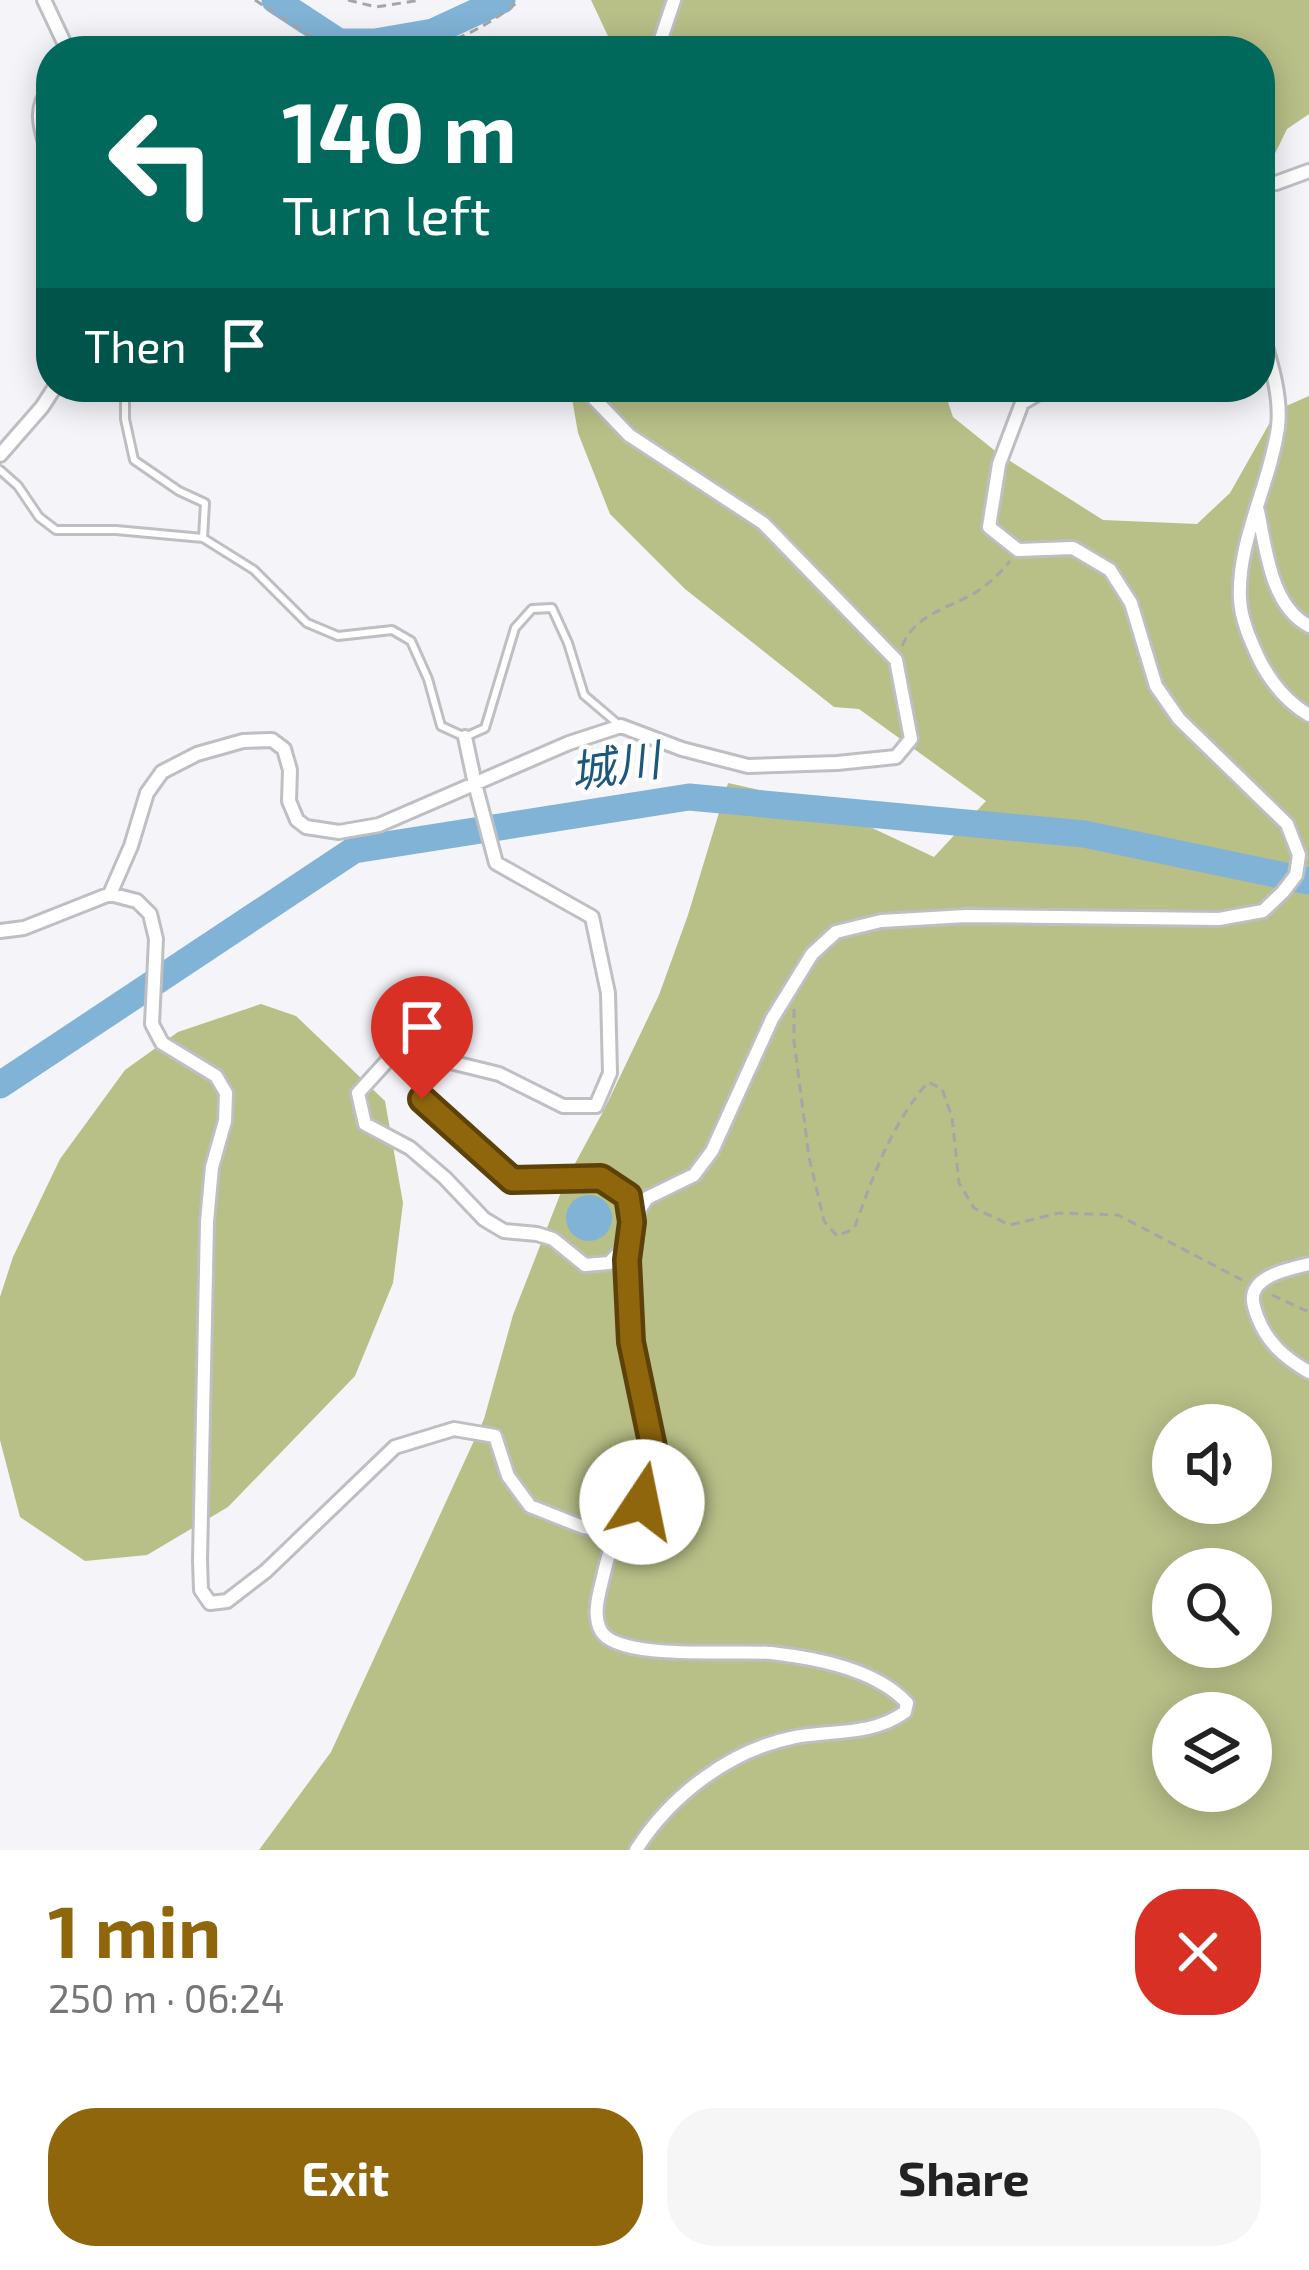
<!DOCTYPE html>
<meta charset="utf-8">
<style>
:root{--surface:#fff;--page:#f6f6f6;--text:#222;--muted:#767676;--accent:#8f660c}
body{margin:0;font-family:"Exo 2","Noto Sans JP",sans-serif;background:var(--page);color:var(--text);height:100vh;display:flex;flex-direction:column;font-size:45px;white-space:nowrap}
*{box-sizing:border-box;margin:0}
p{font-size:39px;color:var(--muted)}
.icon{flex:none;width:66px;height:66px;fill:none;stroke:currentColor;stroke-width:2;stroke-linecap:round;stroke-linejoin:round}
.map{position:relative;height:1850px;overflow:hidden}
.side{display:flex;flex-direction:column;background:var(--surface);flex:1}
.side>*{flex:none}
.guide{position:absolute;left:36px;top:36px;width:1239px;height:366px;border-radius:48px;box-shadow:0 6px 30px #0003;background:#00695c;color:#fff;overflow:hidden}
.tools{position:absolute;left:1152px;top:1404px;display:grid;gap:24px}
.tools a{display:grid;place-items:center;width:120px;height:120px;border-radius:50%;background:var(--surface);box-shadow:0 6px 30px #0003;font-size:60px}
.pin{position:absolute;display:grid;place-items:center;width:102px;height:102px;color:#fff;margin:-123px -51px;border-radius:50% 50% 50% 0;rotate:-45deg;box-shadow:0 0 12px #0007}
.pin .icon{rotate:45deg}
.me{position:absolute;width:132px;margin:-66px;rotate:11deg;stroke-linejoin:round;filter:drop-shadow(0 0 9px #0008)}
.turn{display:flex;align-items:center;gap:42px;height:252px;padding:0 48px;font-size:54px}
.turn .icon{width:156px;height:156px;stroke-width:2.5}
.turn b{display:block;font-size:84px;line-height:102px}
.then{display:flex;align-items:center;height:114px;padding:0 48px;background:#0003;gap:24px;font-size:45px}
.round{display:grid;place-items:center;flex:none;width:126px;height:126px;border-radius:48px;background:var(--page)}
.overview{display:flex;align-items:center;justify-content:space-between;height:204px;padding:0 48px}
h1{font-size:72px;font-weight:700;line-height:90px;color:var(--accent)}
.cta{display:flex;gap:24px;margin-top:auto;padding:24px 48px}
.cta a{flex:1;height:138px;border-radius:48px;background:var(--accent);color:#fff;font-size:48px;font-weight:700;line-height:138px;text-align:center}
.cta a+a{background:var(--page);color:var(--text)}
.map>svg:first-child{display:block}
</style>
<div class="map">
<svg width="1309" height="1850" viewBox="0 0 1309 1850">
<rect width="100%" height="100%" fill="#f4f4f9"/>
<path fill="#b8bf87" fill-rule="evenodd" d="M591 0H1309V114L1287 129 1260 184V51H615Z
M570 387H943L953 417 999 454 1103 520 1197 524 1230 493 1277 410 1309 396V1850H259L331 1752 484 1419 513 1315 565 1182 605 1108 659 995 688 915 728 783 819 803 934 857 986 801 859 709 834 707 685 589 610 514 578 433ZM1173 1425H1251V1503H1173ZM1173 1569H1251V1647H1173ZM1173 1713H1251V1791H1173Z
M261 1004 296 1016 385 1101 403 1203 393 1283 355 1376 228 1507 147 1555 85 1561 20 1517 0 1440V1297L13 1257 60 1159 125 1070 178 1032Z"/>
<path fill="#80b3d6" d="M566 1218a23 23 0 1 1 46 0a23 23 0 1 1-46 0Z"/>
<g fill="none" stroke-linecap="round" stroke-linejoin="round">
<path stroke="#80b3d6" stroke-width="27" d="M275 0 339 42H375L433 32 502 0
M0 1085 354 850 689 797 1084 834 1309 881"/>
<g stroke="#bebfc3" stroke-width="12">
<path id="lane" d="M125 387V419L134 460 179 491 205 503 203 538
M0 470 18 486 39 517 56 530H116L203 538 254 570 307 623 338 636 392 630 411 641 428 679 441 726 465 737 485 728 515 628 532 609 552 608 568 643 584 695 618 724"/>
</g>
<g stroke="#bebfc3" stroke-width="18">
<path id="street" d="M44 0 68 51
M657 51 674 0
M51 87C30 112 44 135 51 164
M1260 186 1276 183 1309 171
M1260 327C1269 357 1282 395 1278 427 1270 485 1237 541 1240 599 1241 620 1251 642 1260 661 1271 682 1288 703 1309 715
M0 455 42 407 55 387
M1258 511C1266 550 1271 606 1309 626
M465 737 475 784 496 863 592 917 608 993 610 1073 596 1106H563L499 1074 442 1060H388L358 1093 365 1124 410 1148 445 1178 484 1219 504 1231 537 1234 553 1239 585 1265 609 1263 629 1243
M110 894 131 846 147 793 162 772 197 754 243 741 272 740 284 749 290 770 289 801 297 820 306 827 339 832 379 825 569 743 621 726 682 749 748 766 837 763 896 757 911 739 896 660 763 523 629 435 583 387
M0 931 24 928 110 894 137 901 150 914 156 939 152 1024 162 1043 216 1076 226 1093 225 1121 212 1167 207 1222 200 1560 201 1590 210 1603 227 1601 266 1571 395 1447 454 1429 495 1436 508 1476 530 1506 583 1527 602 1530 614 1535
M422 1099 512 1180 601 1179 628 1196 632 1221
M1309 1264C1294 1268 1265 1273 1256 1288 1250 1297 1254 1307 1257 1316 1267 1343 1285 1358 1309 1372
M636 1850C671 1795 730 1750 795 1737 832 1730 872 1736 905 1712L907 1703C876 1669 816 1658 771 1653 736 1650 618 1661 601 1631 592 1615 599 1594 603 1577 611 1540 621 1515 655 1495L659 1476 631 1342 627 1260 632 1222 647 1198 694 1175 712 1151 772 1019 812 954 836 932 881 921 966 916 1219 919 1263 911 1283 892 1296 875 1299 855 1287 824 1179 719 1156 686 1131 603 1110 570 1073 548 1018 550 989 527 999 464 1022 403 1049 387"/>
</g>
<path stroke="#a6a6aa" stroke-width="3" stroke-dasharray="9 6" stroke-linecap="butt" d="M255 0 318 41 340 51
M348 0 376 7 421 0
M413 51C458 41 484 29 520 0
M902 646C915 615 946 609 973 594 988 585 999 574 1010 561
M794 1009V1041L809 1157 824 1221 837 1236 854 1229C873 1176 891 1125 928 1082L942 1089 952 1117 959 1183 974 1208 1010 1225 1059 1213 1118 1215 1242 1280
M1272 1295 1309 1312"/>
<use href="#lane" stroke="#fff" stroke-width="6"/>
<use href="#street" stroke="#fff" stroke-width="12"/>
</g>
<g fill="none" stroke-linecap="round" stroke-linejoin="round">
<g stroke="#5d4208" stroke-width="30">
<path id="route" d="M422 1099 512 1180 601 1178 628 1196 632 1222 627 1260 631 1342 659 1476 655 1495 642 1502"/>
</g>
<use href="#route" stroke="#8f660c" stroke-width="21"/>
</g>
<g text-anchor="middle" stroke-width="9" stroke-linejoin="round" paint-order="stroke">
<g font-size="45" font-style="italic" fill="#1c587b" stroke="#fff">
<text transform="translate(615 766) rotate(-9)" y="16">城川</text>
</g>
</g>
</svg>
<div class="tools">
<a><svg class="icon" aria-label="sound" viewBox="0 0 24 24"><path d="M4 9h4l5-4v14l-5-4H4zM17 9q2 3 0 6"/></svg></a>
<a><svg class="icon" aria-label="search" viewBox="0 0 24 24"><circle cx="10" cy="10" r="6"/><path d="M15 15l6 6"/></svg></a>
<a><svg class="icon" aria-label="layers" viewBox="0 0 24 24"><path d="M12 4l9 5-9 5-9-5zM3 14l9 5 9-5"/></svg></a>
</div>
<div class="pin" style="left:422px;top:1099px;background:#d93025"><svg class="icon" aria-label="arrive" viewBox="0 0 24 24"><path d="M6 21V4h12l-3 4 3 4H6"/></svg></div>
<svg class="me" style="left:642px;top:1502px" viewBox="-20 -20 40 40"><circle r="19" fill="#fff"/><path d="M0-13L10 11 0 6-10 11z" fill="#8f660c"/></svg>
<div class="guide">
<div class="turn"><svg class="icon" aria-label="left" viewBox="0 0 24 24"><path d="M17 20v-9H6M10 6l-5 5 5 5"/></svg><div><b>140 m</b>Turn left</div></div>
<div class="then">Then<svg class="icon" aria-label="arrive" viewBox="0 0 24 24"><path d="M6 21V4h12l-3 4 3 4H6"/></svg></div>
</div>
</div>
<section class="side">
<div class="overview"><div><h1>1 min</h1><p>250 m · 06:24</p></div><a class="round" style="background:#d93025;color:#fff"><svg class="icon" aria-label="close" viewBox="0 0 24 24"><path d="M6 6l12 12M18 6L6 18"/></svg></a></div>
<div class="cta"><a>Exit</a><a>Share</a></div>
</section>
